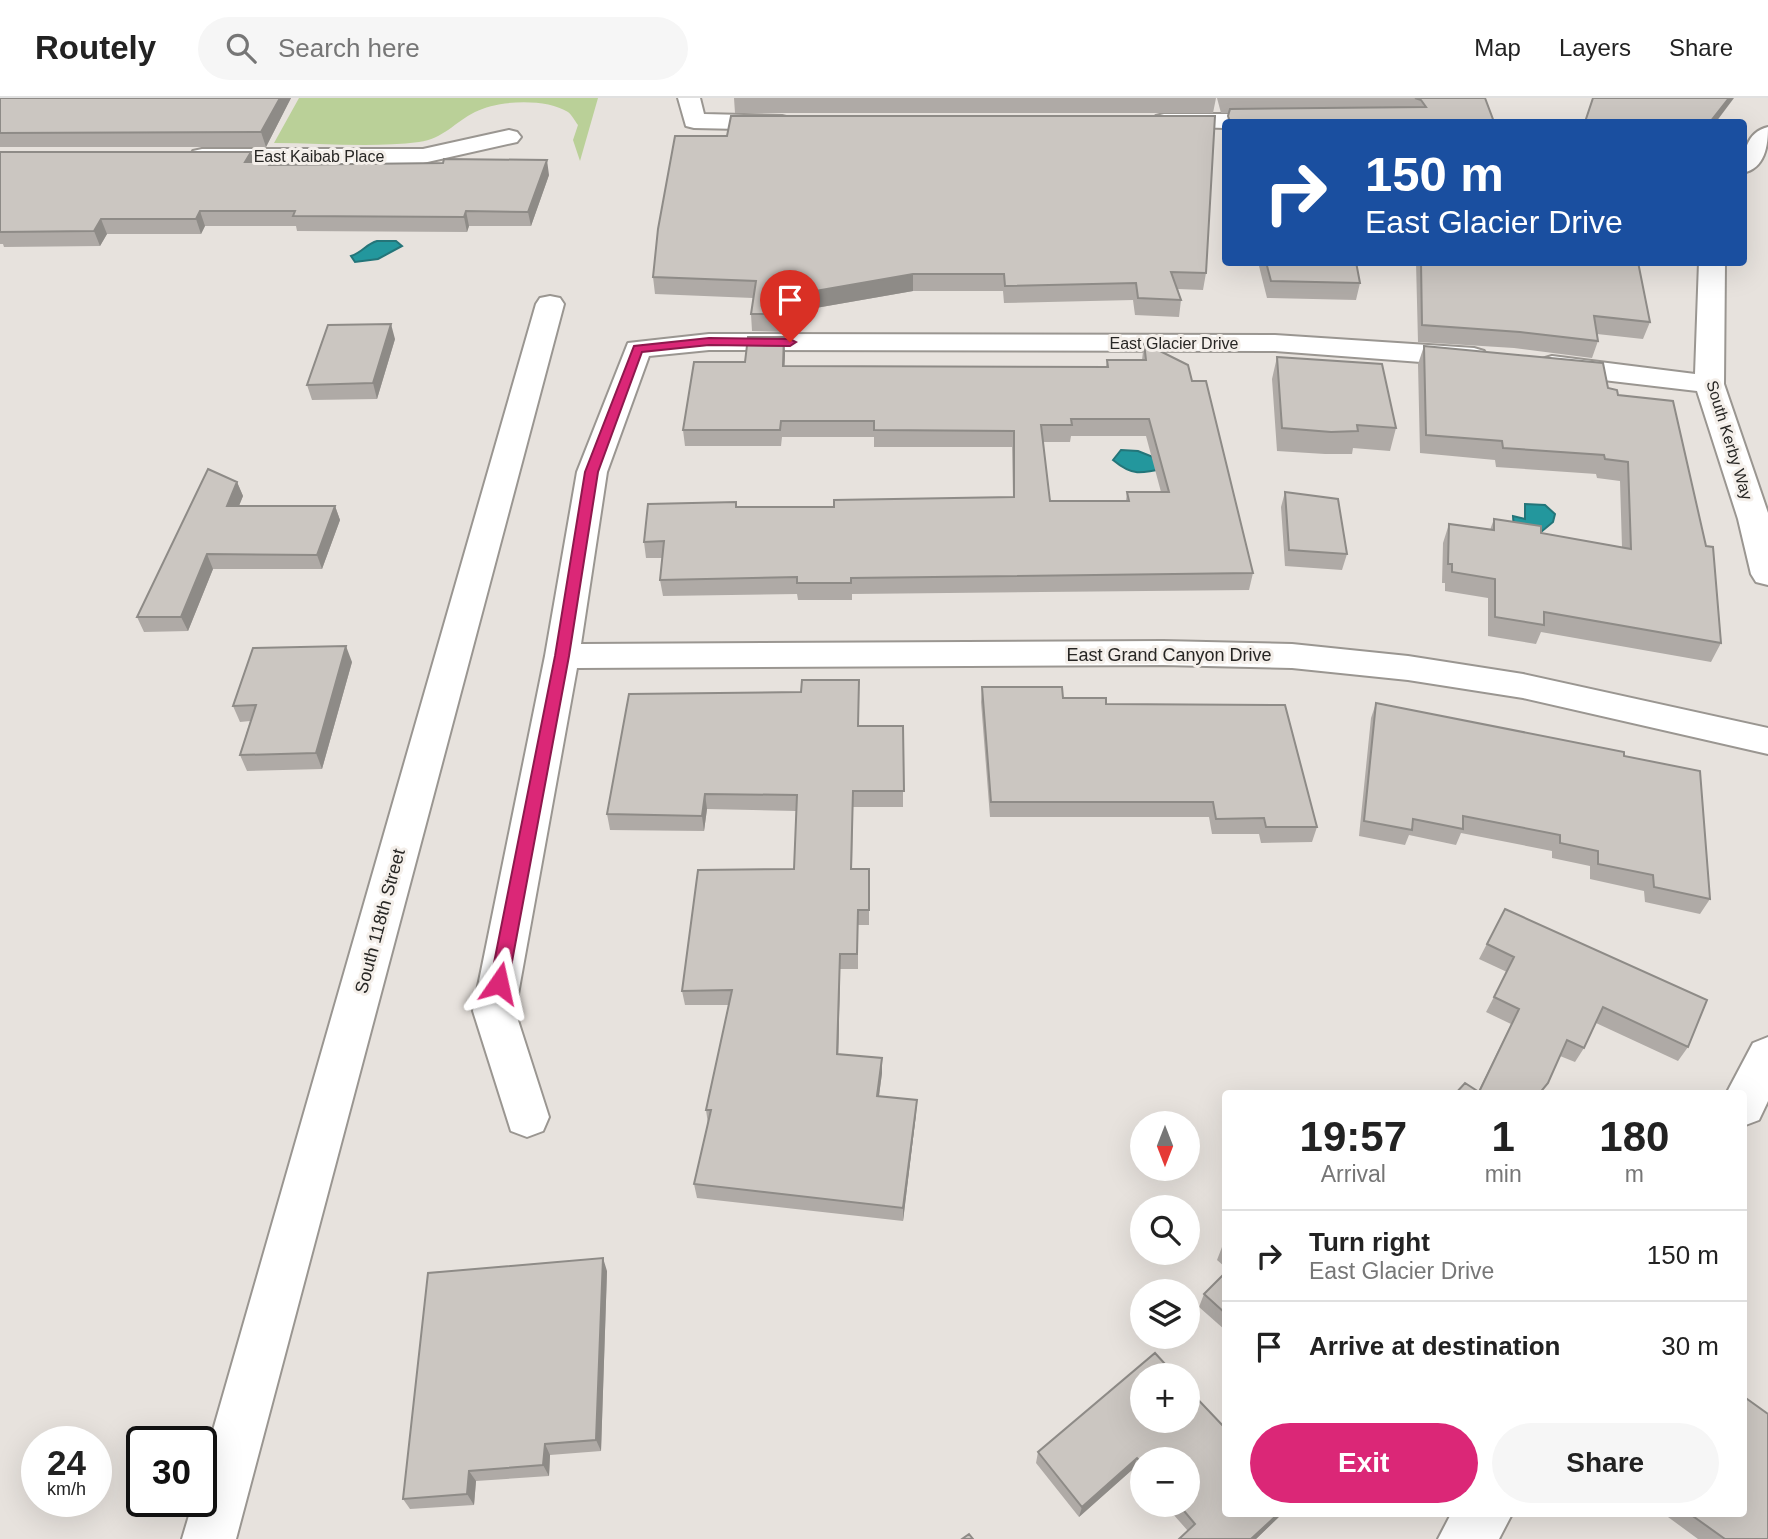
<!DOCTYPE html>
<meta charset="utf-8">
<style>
:root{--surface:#fff;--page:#f6f6f6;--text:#222;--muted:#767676;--line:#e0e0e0;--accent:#db2777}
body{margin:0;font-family:Helvetica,sans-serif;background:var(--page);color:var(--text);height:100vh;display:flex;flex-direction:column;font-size:26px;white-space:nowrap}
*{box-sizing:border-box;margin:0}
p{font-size:23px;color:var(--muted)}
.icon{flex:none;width:38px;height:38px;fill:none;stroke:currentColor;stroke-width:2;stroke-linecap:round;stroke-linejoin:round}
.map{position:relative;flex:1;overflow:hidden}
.sheet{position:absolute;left:1222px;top:992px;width:525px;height:427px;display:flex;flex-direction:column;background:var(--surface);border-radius:7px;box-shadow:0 7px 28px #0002}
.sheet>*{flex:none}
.hud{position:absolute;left:1222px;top:21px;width:525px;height:147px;border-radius:7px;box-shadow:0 7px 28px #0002;background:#1a4fa0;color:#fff;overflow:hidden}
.needle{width:46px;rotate:180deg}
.buttons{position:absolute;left:1130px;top:1013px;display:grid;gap:14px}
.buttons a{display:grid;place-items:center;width:70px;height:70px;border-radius:50%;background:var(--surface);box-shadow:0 7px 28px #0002;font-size:35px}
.speed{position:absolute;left:21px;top:1328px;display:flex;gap:14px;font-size:35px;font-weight:700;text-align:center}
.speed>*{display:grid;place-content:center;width:91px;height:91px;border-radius:50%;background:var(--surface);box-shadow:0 7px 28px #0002;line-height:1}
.speed small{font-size:18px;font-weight:400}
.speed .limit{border:4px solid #111;border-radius:10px;background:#fff;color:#111}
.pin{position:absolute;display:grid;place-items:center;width:60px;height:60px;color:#fff;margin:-72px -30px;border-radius:50% 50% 50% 0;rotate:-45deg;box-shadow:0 0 7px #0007}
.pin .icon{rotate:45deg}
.me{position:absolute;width:77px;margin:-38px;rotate:11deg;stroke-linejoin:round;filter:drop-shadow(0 0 5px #0008)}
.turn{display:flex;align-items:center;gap:24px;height:147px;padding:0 28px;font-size:32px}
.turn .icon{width:91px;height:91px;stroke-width:2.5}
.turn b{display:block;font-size:49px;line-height:60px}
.eta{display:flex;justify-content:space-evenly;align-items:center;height:119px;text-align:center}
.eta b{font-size:42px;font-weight:700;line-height:49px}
.cta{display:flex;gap:14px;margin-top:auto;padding:14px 28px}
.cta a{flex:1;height:80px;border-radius:42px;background:var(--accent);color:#fff;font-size:28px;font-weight:700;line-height:80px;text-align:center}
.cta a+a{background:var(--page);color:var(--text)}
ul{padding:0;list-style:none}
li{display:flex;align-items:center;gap:21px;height:91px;padding:0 28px;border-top:2px solid var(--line)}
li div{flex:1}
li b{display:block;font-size:26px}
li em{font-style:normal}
header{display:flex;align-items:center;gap:42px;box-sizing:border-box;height:98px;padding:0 35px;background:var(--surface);border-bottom:2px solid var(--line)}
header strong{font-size:33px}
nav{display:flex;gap:38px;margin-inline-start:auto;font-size:24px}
.search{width:490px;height:63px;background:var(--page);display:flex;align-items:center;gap:18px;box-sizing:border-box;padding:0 24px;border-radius:38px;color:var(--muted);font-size:26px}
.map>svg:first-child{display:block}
</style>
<header>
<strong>Routely</strong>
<div class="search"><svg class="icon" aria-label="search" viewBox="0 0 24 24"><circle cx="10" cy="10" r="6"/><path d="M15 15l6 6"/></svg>Search here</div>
<nav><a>Map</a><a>Layers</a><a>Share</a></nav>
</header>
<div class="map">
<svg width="1768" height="1441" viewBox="0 0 1768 1441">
<rect width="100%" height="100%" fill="#e7e2dd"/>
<path fill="#bad098" d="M299 0H598L580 63 573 42 578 27C575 23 572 17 568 14 546 0 498 2 475 14 455 24 443 41 419 44 372 50 321 45 274 45Z"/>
<path fill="#23979d" stroke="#247579" stroke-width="2" d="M377 143H396L402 148 378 161 355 164 351 158C363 154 366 146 377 143Z
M1121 352 1138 353 1163 363 1165 370C1141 376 1132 378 1113 362Z
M1525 406 1545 407 1555 416 1553 424 1535 439 1514 433 1513 418 1525 421Z"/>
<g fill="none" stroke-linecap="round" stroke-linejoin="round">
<g stroke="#9a9691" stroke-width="4">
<path id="minor" d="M678 0H700L704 16 782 18 790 20 794 25 790 30 782 32 694 30 686 28Z
M1164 16H1279L1287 18 1291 23 1225 24V30L1156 28 1152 23 1156 18Z
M1768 29C1768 48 1765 70 1743 75 1743 56 1746 34 1768 29Z
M509 32 517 34 521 39 517 44 423 65H202L193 63 190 58 193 53 202 51H423Z
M1699 164H1725L1724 286 1768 415V487L1756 484 1751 476 1738 421 1697 293 1552 276 1542 273 1538 267 1542 261 1552 258 1695 276Z
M550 198 560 200 564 206 236 1441H182L193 1404H201V1374L536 206 540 200Z
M709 236 1275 237 1474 250 1484 253 1488 259 1484 265 1474 268 1275 253 709 252 649 258 607 374 581 546 1163 543 1292 546 1408 558 1523 576 1768 630V656L1523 600 1408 582 1292 570 1163 567 577 570 515 913 549 1019 543 1033 527 1039 511 1033 473 913 545 558 577 374 628 245Z
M1768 939V1003L1759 1022 1743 1028V996H1726L1753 945Z
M1451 1416H1512L1499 1441H1438Z"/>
</g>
<use href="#minor" fill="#fff" fill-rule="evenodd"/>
</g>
<path fill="#afaaa6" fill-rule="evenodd" d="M0 0H291L266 49H0Z
M734 0H1216L1213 15H735Z
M1217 0H1485L1494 24H1227L1229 15H1221Z
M0 54H251L254 64 271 67 549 77 531 128H469L467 134 297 133 296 128H205L201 136H107L100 148 4 149 3 146H0Z
M658 131 1206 175 1203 192 1178 191 1181 202 1179 219 1135 217 1133 202 1004 205 1003 193H913L787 215 786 234 752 233 751 216 753 200 655 196 653 179Z
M1258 164H1356L1360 185 1356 202 1267 200Z
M1416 164H1638L1650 224 1643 241 1597 236 1598 243 1592 260 1514 250 1418 244Z
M395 241 377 301 312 302 307 287Z
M1144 245 1192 283 1253 475 1249 492 852 496V502H798L797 496 663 498 660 482 662 460H646L644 444 736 409H834L1013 399 1012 349H874V339H782L781 348H685L683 332 745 264 785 255 784 268 1106 269 1107 262H1142ZM1071 338H1146L1161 394H1127L1126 403H1050L1043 344H1070Z
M1424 248 1608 290 1618 297 1721 545 1711 564 1541 534 1536 546 1488 538V500L1445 493V485H1442L1443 445 1449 426 1490 432 1494 421 1541 435 1622 449 1620 383 1597 380 1596 376 1496 369 1495 362 1420 355 1418 266Z
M1277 259 1396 330 1390 353 1353 350 1352 356H1325L1277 353 1272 281Z
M237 384 243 398 239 408H335L340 422 322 471H213L188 533 144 534 137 519Z
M1285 394 1347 456 1342 472 1285 468 1281 409Z
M352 564 322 671 247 673 240 657 250 623 240 624 233 608Z
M982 589 1106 606 1317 729 1312 744 1261 745 1259 736H1212L1209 719H990L981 604Z
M801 594 858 628H903V709H853L852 771H869V827H858V871H840L838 956 882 960V975L879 998 916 1016 903 1123 697 1100 694 1086 708 1026 706 1012 729 907H685L682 893 794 771 796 713 707 711 704 733 610 732 607 716Z
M1376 605 1624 658 1710 801 1700 816 1645 804 1644 793 1590 781V768L1552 760V753L1461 735 1456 747 1409 737 1405 747 1359 738 1371 620Z
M1505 811 1688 949 1678 963 1596 925 1584 950 1575 964 1560 958 1548 985 1478 994 1511 926 1486 914 1507 874 1479 861Z
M1225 1146V1169L1217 1162 1222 1149Z
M607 1173 601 1353 550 1357 549 1378 476 1383 474 1407 410 1411 403 1401Z
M1225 1175V1232L1199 1209 1204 1196Z
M1155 1255 1282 1416 1256 1441H1179L1188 1433 1165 1407H1188L1143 1362V1382L1133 1371 1079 1419 1036 1365 1038 1354Z
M1670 1416H1743L1768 1441H1698L1668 1419Z"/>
<path fill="#8e8b87" d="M280 0H291L266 49 261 34Z
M1729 0H1734L1716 24H1710Z
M251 54 255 68 245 64Z
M547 62 549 77 531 128 528 114Z
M200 113 205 128 201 136 196 121Z
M466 113 469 128 467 134 464 119Z
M101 121 107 136 100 148 94 133Z
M913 176V193L787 215 786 234 785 216 786 198Z
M391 226 395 241 377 301 373 285Z
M784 239 785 255 784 285 783 268Z
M237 384 243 398 233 422 227 408Z
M335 408 340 422 322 471 317 457Z
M207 456 213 471 188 533 181 519Z
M346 548 352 564 322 671 316 655Z
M705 696 707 711 704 733 702 718Z
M840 856V871L838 970 837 956Z
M882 960V975L877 1012V998Z
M917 1002 916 1016 903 1123V1110Z
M603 1160 607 1173 601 1353 596 1342Z
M545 1346 550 1357 549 1378 543 1367Z
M1137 1360 1133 1371 1079 1419 1082 1409Z
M469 1373 476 1383 474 1407 467 1396Z
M1278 1416H1282L1256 1441H1251Z"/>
<path fill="#cbc6c1" stroke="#8e8b87" stroke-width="2" fill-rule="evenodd" d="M0 0H280L261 34 0 35Z
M1415 0H1485L1494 24H1230L1228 18 1230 11 1426 9 1421 2Z
M1593 0H1729L1710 24H1585Z
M731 18H1215L1206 175 1171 174 1181 202 1138 200 1136 185 1005 188 1004 176H913L786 198 785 216H751L756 183 653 179 658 131 675 38H727Z
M0 54H251L245 64H270L269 67 443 65 444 61 547 62 528 114 466 113 464 119 293 118 295 113H200L196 121H101L94 133 0 134Z
M1266 164H1356L1360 185 1271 183Z
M1421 164H1638L1650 224 1594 218 1598 243 1520 234 1422 227Z
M391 226 373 285 307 287 328 227Z
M748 239H784L783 268 1108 269 1107 262H1146L1144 245 1188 267 1192 283H1206L1253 475 851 480V485H797V479L660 482 664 443 644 444 648 406 736 404V409H834V402L1014 399V333L874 332V323H781L780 332H683L694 264H745ZM1071 321H1149L1169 394H1127L1129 403H1050L1041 327H1072Z
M1424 248 1603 265 1608 290 1617 292 1618 297 1673 303 1706 448 1713 449 1721 545 1544 514V527L1495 519V481L1452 474V466H1448L1449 426 1494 432V421L1541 428V435L1631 451 1628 364 1605 361 1604 357 1503 350 1502 343 1426 337Z
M1277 259 1382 266 1396 330 1357 327 1358 333 1331 334 1282 330Z
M208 371 237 384 227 408H335L317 457 207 456 181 519H137Z
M1285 394 1338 401 1347 456 1289 452Z
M346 548 316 655 240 657 256 607 233 608 253 550Z
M802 582H859L858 628H903L904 693H853L851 771H869V812H858L857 856H840L837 956 882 960 877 998 917 1002 903 1110 694 1086 711 1012H706L732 892 682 893 698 772 794 771 797 697 705 696 702 718 607 716 629 596 801 594Z
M982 589H1062L1063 600H1106V606L1285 607 1317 729H1266L1264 720 1216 721 1213 704H991Z
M1376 605 1624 654V658L1700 673 1710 801 1654 789 1653 777 1598 766V753L1560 745V737L1463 718V731L1413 721 1412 732 1364 723Z
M1505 811 1707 902 1688 949 1603 909 1584 950 1567 942 1548 985 1539 996H1455L1465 985 1479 994 1519 911 1494 899 1514 859 1487 846Z
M603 1160 596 1342 545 1346 543 1367 469 1373 467 1396 403 1401 428 1175Z
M1225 1175V1215L1204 1196Z
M1155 1255 1176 1278H1143V1323H1188V1291L1225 1330V1416H1278L1251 1441H1179L1195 1426 1179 1407H1188V1362H1143V1366L1137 1360 1082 1409 1038 1354Z
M1743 1298 1768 1316V1441H1725L1690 1416H1743Z
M969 1436 973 1441H962Z"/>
<path fill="#db2777" stroke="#8e194d" stroke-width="2" d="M709 240 790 241 796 244 790 248 709 247 642 254 598 374 569 558 508 885 499 893 490 885 555 558 585 374 634 248Z"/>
<g text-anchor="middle" stroke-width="6" stroke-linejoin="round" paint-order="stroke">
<g font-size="16" fill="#272624" stroke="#f4efea">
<text x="319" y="64">East Kaibab Place</text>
<text x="1174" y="251">East Glacier Drive</text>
<text transform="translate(1730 342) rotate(73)" y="6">South Kerby Way</text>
</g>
<g font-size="18" fill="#272624" stroke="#f4efea">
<text x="1169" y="563">East Grand Canyon Drive</text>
<text transform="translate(380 823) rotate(-75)" y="6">South 118th Street</text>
</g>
</g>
</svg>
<div class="buttons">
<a><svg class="needle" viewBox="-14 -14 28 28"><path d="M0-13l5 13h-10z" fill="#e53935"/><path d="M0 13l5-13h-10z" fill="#767676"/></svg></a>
<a><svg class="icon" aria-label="search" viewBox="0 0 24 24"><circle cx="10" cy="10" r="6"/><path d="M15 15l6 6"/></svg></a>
<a><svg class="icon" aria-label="layers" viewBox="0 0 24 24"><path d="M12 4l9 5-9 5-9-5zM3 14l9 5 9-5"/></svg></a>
<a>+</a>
<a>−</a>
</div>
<div class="speed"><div>24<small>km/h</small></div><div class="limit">30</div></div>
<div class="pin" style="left:790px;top:244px;background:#d93025"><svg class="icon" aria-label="arrive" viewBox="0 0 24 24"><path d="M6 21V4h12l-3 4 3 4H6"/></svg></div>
<svg class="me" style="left:499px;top:885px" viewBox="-20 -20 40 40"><path d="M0-17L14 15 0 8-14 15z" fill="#db2777" stroke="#fff" stroke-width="4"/></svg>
<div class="hud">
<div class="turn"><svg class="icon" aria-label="right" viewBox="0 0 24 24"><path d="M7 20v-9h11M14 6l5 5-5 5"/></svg><div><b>150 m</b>East Glacier Drive</div></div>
</div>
<section class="sheet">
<div class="eta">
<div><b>19:57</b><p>Arrival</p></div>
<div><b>1</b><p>min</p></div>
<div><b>180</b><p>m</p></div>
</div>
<ul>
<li><svg class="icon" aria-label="right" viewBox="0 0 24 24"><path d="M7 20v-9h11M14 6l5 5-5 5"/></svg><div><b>Turn right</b><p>East Glacier Drive</p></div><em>150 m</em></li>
<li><svg class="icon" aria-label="arrive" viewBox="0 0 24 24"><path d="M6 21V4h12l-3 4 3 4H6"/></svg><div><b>Arrive at destination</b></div><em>30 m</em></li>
</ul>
<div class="cta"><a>Exit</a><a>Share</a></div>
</section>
</div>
